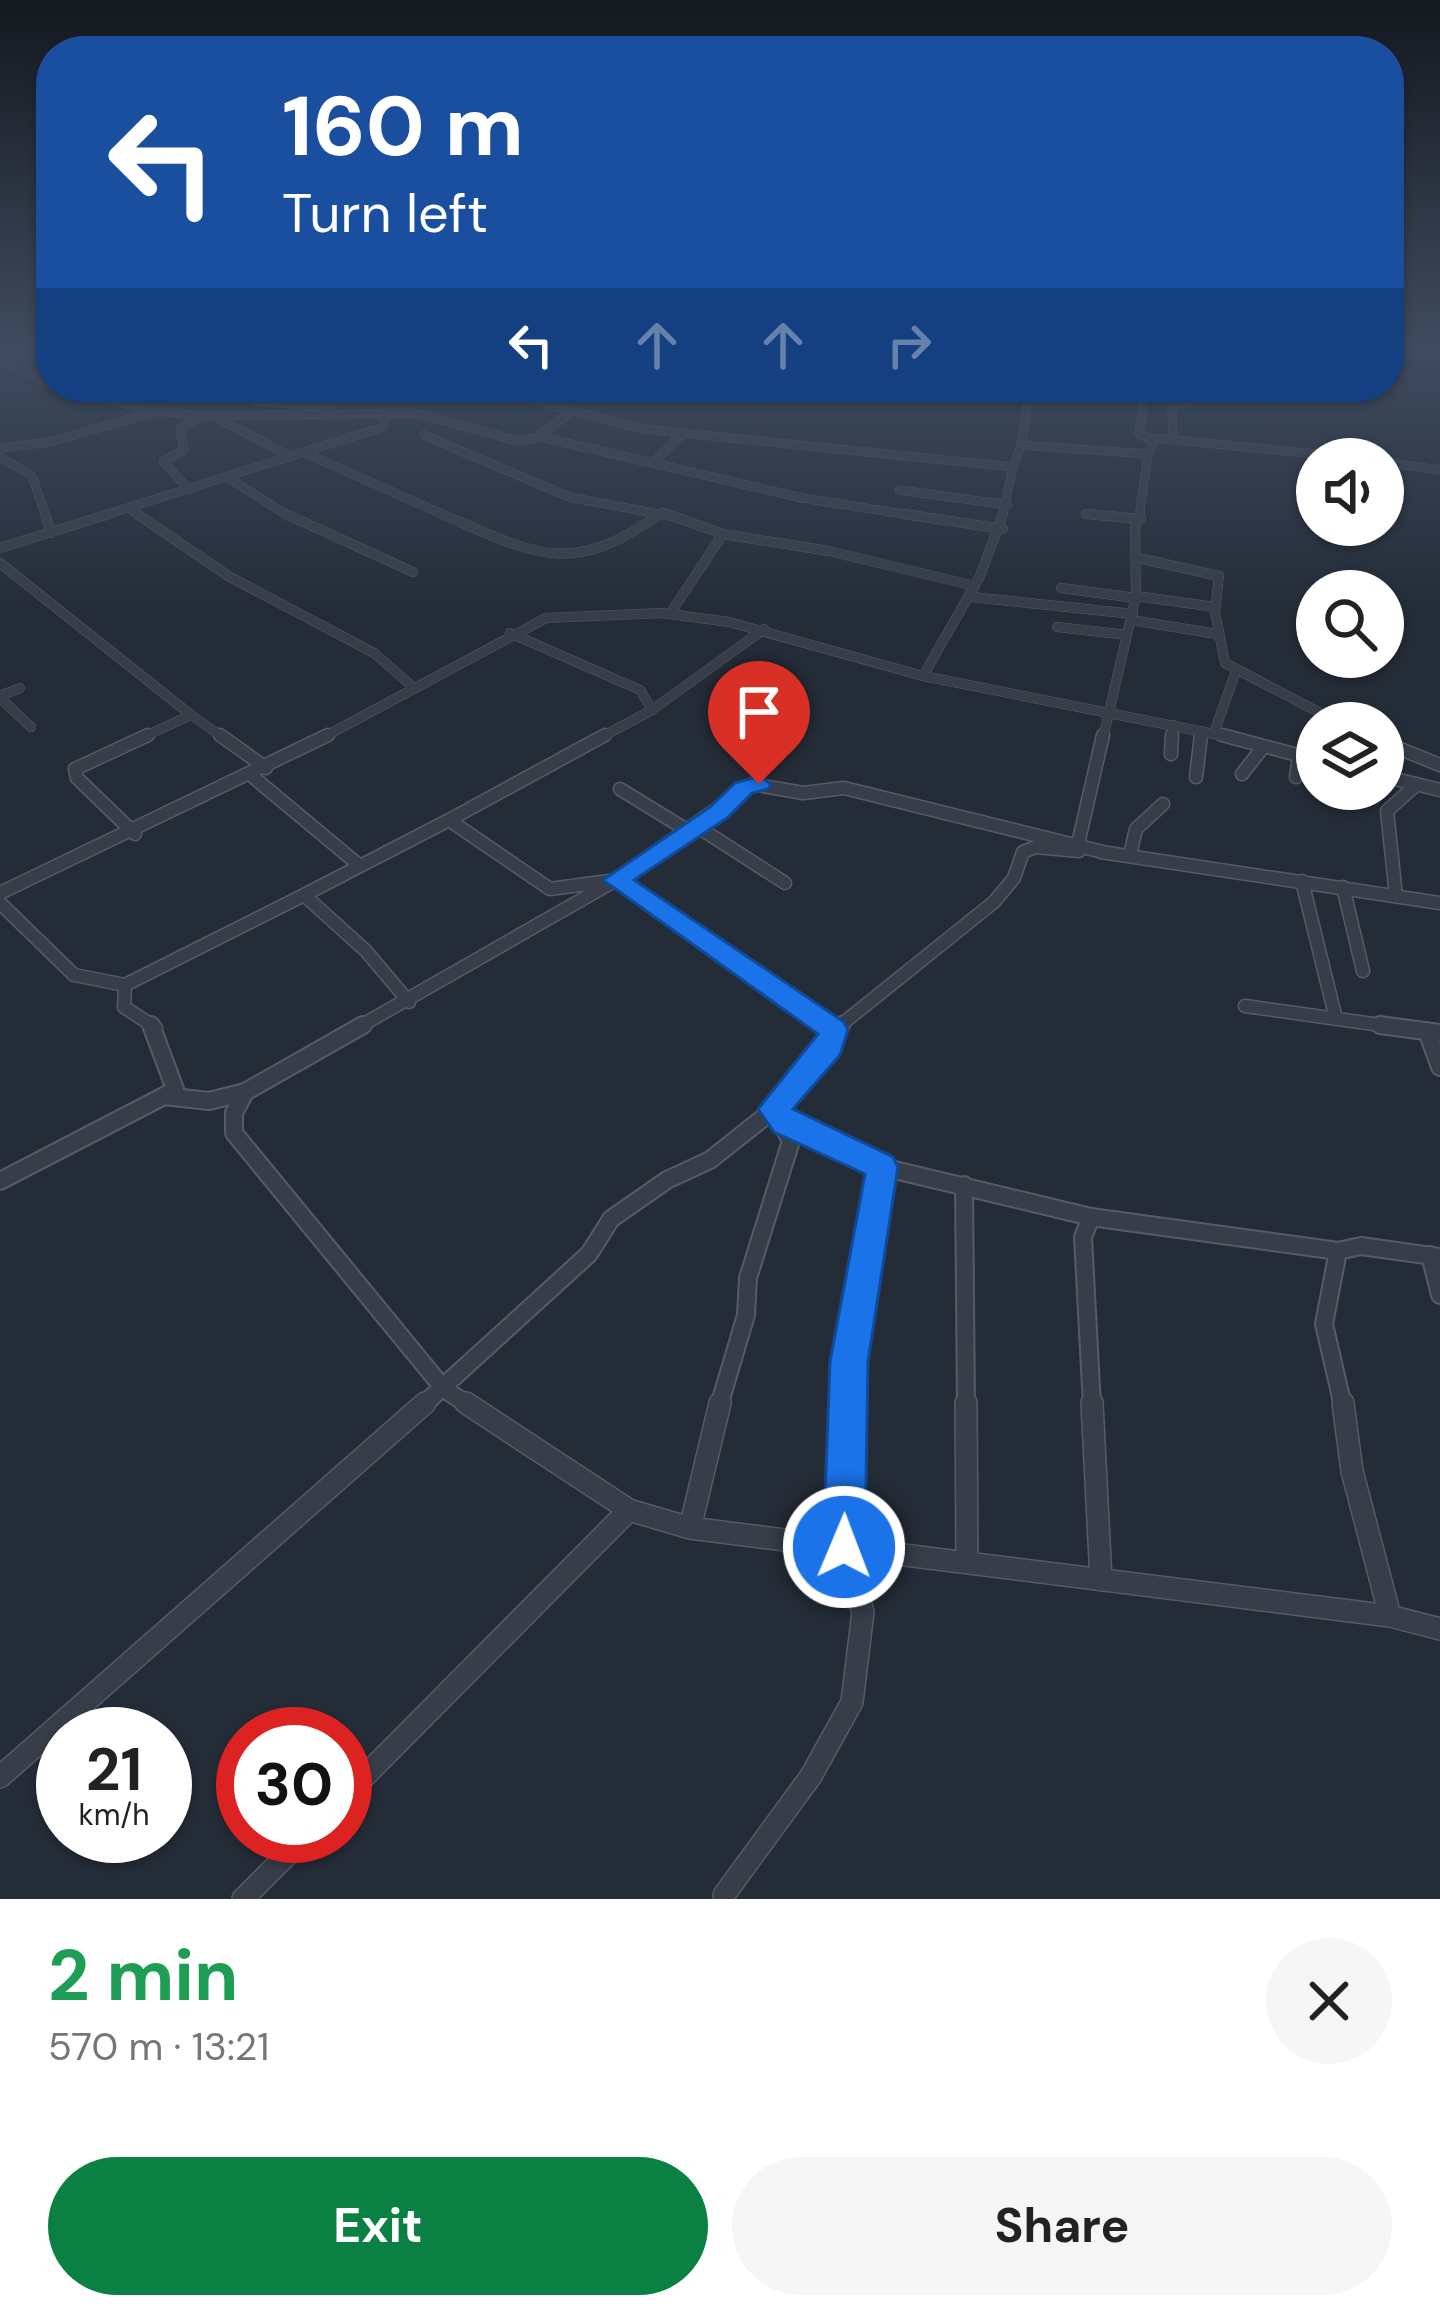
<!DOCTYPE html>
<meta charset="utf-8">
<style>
:root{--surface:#fff;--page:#f6f6f6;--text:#222;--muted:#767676;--accent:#0b8043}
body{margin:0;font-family:"DM Sans",sans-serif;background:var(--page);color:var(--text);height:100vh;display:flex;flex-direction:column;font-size:45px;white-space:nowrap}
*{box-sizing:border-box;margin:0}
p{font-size:39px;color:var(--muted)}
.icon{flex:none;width:66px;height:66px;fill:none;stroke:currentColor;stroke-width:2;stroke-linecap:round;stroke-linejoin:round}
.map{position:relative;height:1899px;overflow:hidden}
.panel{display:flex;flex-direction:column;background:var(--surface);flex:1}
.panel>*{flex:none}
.top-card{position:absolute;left:36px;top:36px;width:1368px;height:366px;border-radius:48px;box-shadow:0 3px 9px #0004;background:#1a4fa0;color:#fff;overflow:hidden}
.controls{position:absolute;left:1296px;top:438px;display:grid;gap:24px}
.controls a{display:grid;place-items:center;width:108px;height:108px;border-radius:50%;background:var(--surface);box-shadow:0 3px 9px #0004;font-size:60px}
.speed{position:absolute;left:36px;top:1707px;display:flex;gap:24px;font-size:60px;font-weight:700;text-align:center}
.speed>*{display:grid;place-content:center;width:156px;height:156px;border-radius:50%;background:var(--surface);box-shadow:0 3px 9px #0004;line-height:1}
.speed small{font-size:30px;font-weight:400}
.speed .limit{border:18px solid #d22;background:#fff;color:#111}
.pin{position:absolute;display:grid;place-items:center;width:102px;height:102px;color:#fff;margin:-123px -51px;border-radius:50% 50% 50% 0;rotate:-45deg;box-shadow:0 0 12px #0007}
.pin .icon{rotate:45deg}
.me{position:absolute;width:132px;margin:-66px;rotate:1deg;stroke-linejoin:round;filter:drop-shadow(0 0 9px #0008)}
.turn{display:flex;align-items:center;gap:42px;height:252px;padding:0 48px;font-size:54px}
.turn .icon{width:156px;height:156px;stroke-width:2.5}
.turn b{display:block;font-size:84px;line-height:102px}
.lanes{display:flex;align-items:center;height:114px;padding:0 48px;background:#0003;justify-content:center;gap:60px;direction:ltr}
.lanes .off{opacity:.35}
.round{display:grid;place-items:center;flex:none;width:126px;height:126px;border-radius:63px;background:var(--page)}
.headline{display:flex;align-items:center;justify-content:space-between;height:204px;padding:0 48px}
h1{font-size:72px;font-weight:700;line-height:90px;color:#1e9e55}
.button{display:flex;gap:24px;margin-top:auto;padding:24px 48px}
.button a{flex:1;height:138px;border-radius:72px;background:var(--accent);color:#fff;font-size:48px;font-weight:700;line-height:138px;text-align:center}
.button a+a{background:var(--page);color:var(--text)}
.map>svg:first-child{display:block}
</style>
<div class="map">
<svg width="1440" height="1899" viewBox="0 0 1440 1899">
<rect width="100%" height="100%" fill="#242c38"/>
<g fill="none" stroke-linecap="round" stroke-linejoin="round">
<g stroke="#555c67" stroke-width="9">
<path id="minor-far4" d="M0 360 36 346
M0 361 51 385
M56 387 147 409
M484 387 643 429 1013 467 1021 445 1148 454 1155 438 1365 459
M1146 390 1139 434 1151 439
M254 401 332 407
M216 417 291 457
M424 435 569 497 675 517
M537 437 570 413
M1173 440 1172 409 1188 402
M1021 445 1027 406
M0 448 50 442 158 411 203 416 416 413 518 441 541 437 802 498 923 517
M305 453 449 517
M0 457 32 476 46 517
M656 460 682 434
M1383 462 1440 470
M227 477 290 517
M189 490 163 461 184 450 180 428 201 417
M899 490 1008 505
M130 509 142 517
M1086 514 1115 517
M99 517 383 427 386 415
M656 517 662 512
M1002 517 1013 467
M1139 517 1148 454"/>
</g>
<g stroke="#555c67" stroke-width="10">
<path id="minor-far3" d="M45 514 51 533
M137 514 230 577 374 653 413 687
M286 514 413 572
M442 514C534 554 571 578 660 514
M667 514 723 534 829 551 975 586
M904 514 1003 529
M1086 514 1141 519
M1140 514 1135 528 1136 596 1215 607
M0 548 109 514
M1138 558 1219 576 1215 612 1225 663 1339 723
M0 563 191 715
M1061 588 1136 598
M972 597 1133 614
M670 614 723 534
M1131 620 1217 634
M1057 627 1127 635
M510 633 640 690 652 710
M923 676 980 576 1003 514
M0 696 20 688
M0 698 31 727
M1214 733 1236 671
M141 738 191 715 224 738
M322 738 546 618 662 613 729 622 923 676 1234 738
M600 738 652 710 764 629
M1103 738 1136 596
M1172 738 1173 725
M1201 738 1202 731"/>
</g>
<g stroke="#555c67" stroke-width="15">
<path id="minor-far2" d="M220 735 266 768
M1222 735 1317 760
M1383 742 1440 765
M1171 754 1172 735
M1242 774 1264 746
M252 776 360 866
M1383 776 1440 790
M1196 777 1201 735
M1296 777 1299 755
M620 789 690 832
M449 820 605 735
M698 827 785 883
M135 834 77 778 75 769 148 735
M1078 844 1103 735
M1101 852 1440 903
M1130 855 1136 829 1163 804
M1302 881 1336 1019
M1343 887 1363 971
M0 893 328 735
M1396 896 1387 811 1417 784
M0 903 74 975 125 985 124 1007 156 1028
M125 985 304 895
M409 1002 366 951 304 895 449 820 550 889 616 880 831 1028
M1245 1006 1402 1028
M357 1028 616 880 752 784 803 793 844 788 1107 853
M837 1028 994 902 1014 878 1023 852 1036 847 1079 851"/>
</g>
<g stroke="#555c67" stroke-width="20">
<path id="minor-far1" d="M151 1025 175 1089 164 1096
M826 1025 834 1030
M1380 1025 1440 1033
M1427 1031 1440 1067
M245 1092 234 1113V1133L444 1389 470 1406
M0 1181 164 1096 209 1101 245 1092 363 1025
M964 1185 966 1406
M1091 1217 1083 1237 1092 1406
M1430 1255 1440 1295
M422 1406 589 1254 611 1219 667 1180 710 1160 768 1114 882 1167 1091 1217 1338 1251
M719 1406 746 1315 748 1278 791 1141 774 1109 829 1047 841 1025
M848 1406 849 1362 882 1167
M1343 1406 1324 1324 1338 1251 1361 1246 1440 1257"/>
</g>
<g stroke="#555c67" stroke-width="24">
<path id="minor" d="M466 1403 629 1510 690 1528 1390 1616 1440 1629
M966 1403 967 1562
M1092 1403 1101 1580
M1343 1403 1352 1471 1390 1616
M690 1528 720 1403
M0 1777 425 1403
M345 1796 629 1510
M724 1895 811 1776 852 1702 863 1612 844 1547 848 1403
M243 1899 306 1836"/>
</g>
<use href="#minor-far4" stroke="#373e49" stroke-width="8"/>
<use href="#minor-far3" stroke="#373e49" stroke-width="9"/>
<use href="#minor-far2" stroke="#373e49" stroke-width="12"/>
<use href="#minor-far1" stroke="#373e49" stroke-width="16"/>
<use href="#minor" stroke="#373e49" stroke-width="21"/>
</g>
<linearGradient id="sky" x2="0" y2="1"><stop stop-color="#14181f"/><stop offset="0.57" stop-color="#3f4b5e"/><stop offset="1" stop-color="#3f4b5e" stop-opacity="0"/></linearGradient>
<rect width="1440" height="611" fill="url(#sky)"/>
<path fill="#1a73e8" stroke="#114b97" stroke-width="3" d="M759 776 771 784 768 789 752 793 727 818 634 880 844 1022 848 1030 840 1055 793 1109 893 1157 898 1167 868 1362 865 1547 859 1562 844 1568 830 1562 823 1547 830 1362 865 1174 774 1132 758 1109 818 1034 603 880 710 807 735 783Z"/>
</svg>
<div class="controls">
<a><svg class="icon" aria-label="sound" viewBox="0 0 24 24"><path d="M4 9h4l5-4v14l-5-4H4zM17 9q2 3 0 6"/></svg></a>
<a><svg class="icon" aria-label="search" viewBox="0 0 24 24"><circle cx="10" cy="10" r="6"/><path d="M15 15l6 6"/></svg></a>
<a><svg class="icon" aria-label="layers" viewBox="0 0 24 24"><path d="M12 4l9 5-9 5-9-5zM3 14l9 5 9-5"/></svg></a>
</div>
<div class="speed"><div>21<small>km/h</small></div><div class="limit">30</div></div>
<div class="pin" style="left:759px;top:784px;background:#d93025"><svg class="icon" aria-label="arrive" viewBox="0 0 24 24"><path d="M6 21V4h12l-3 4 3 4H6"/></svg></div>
<svg class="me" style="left:844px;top:1547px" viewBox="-20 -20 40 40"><circle r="17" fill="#1a73e8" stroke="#fff" stroke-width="3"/><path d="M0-11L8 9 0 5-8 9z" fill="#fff"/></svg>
<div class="top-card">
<div class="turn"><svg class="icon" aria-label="left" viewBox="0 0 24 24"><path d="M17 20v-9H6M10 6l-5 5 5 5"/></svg><div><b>160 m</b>Turn left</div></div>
<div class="lanes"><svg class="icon" aria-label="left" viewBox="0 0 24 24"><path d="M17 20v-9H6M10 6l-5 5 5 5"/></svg><svg class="icon off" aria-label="ahead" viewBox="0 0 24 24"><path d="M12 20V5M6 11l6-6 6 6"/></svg><svg class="icon off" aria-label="ahead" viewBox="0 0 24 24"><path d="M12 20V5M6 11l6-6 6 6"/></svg><svg class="icon off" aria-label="right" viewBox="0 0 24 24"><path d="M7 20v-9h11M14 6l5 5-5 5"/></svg></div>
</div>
</div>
<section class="panel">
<div class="headline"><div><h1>2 min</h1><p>570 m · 13:21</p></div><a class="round"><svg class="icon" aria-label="close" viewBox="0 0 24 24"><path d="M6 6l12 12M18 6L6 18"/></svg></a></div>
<div class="button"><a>Exit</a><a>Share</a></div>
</section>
